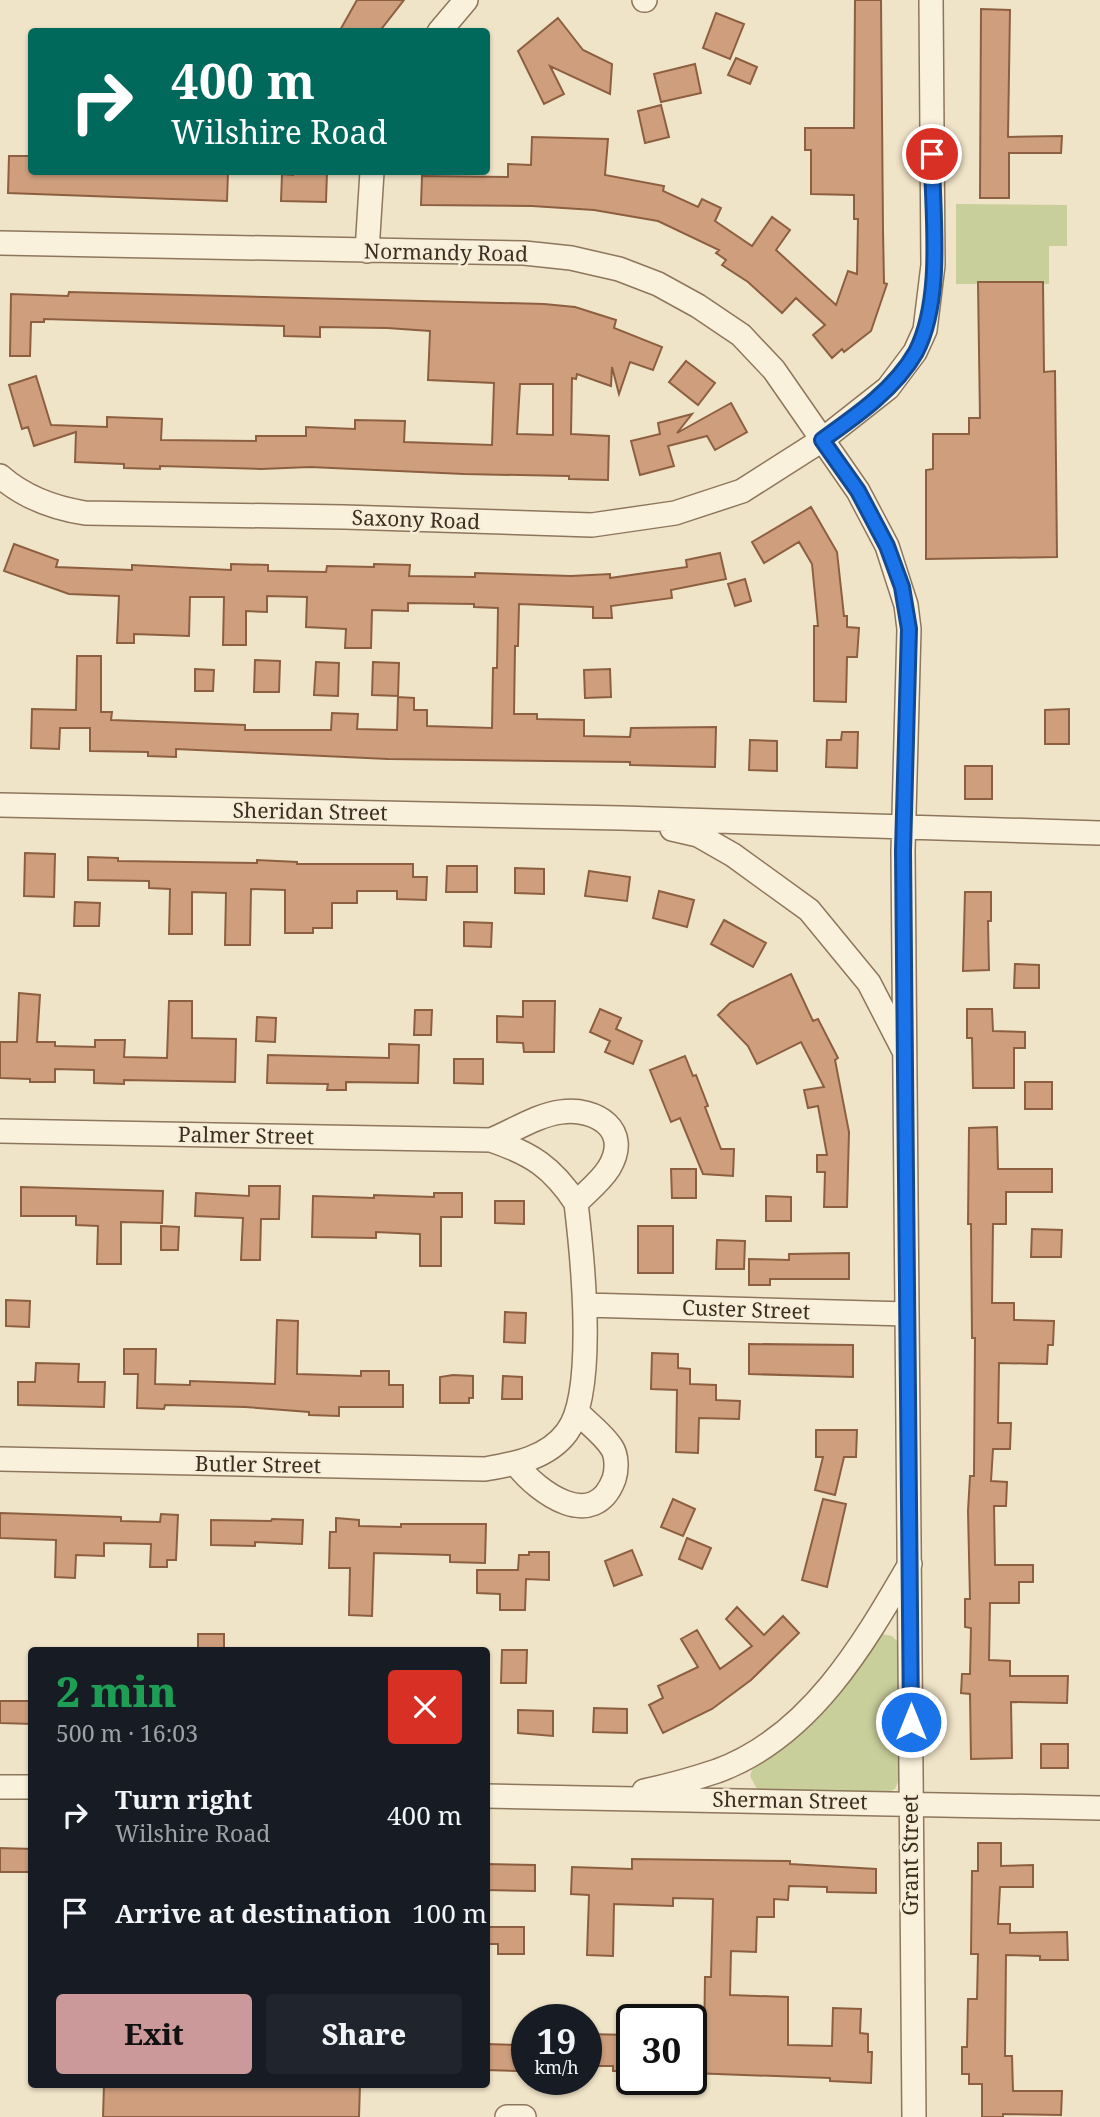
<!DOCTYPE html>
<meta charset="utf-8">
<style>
:root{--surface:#171b24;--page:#20242c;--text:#f1f3f6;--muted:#9ea1a6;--accent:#cc999b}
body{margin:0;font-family:"Noto Serif",serif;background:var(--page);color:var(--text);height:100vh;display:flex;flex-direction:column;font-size:26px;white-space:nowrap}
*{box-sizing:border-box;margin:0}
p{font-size:23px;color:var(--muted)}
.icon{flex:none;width:38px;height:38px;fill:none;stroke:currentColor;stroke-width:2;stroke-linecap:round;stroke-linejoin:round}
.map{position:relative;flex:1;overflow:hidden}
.side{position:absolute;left:28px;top:1647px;width:462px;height:441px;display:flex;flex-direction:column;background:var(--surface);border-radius:7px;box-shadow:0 2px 5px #0004}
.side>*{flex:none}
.guide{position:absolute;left:28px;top:28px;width:462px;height:147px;border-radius:7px;box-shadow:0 2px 5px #0004;background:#00695c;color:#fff;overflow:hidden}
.speed{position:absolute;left:511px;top:2004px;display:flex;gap:14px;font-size:35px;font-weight:700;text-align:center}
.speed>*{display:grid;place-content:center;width:91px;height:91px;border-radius:50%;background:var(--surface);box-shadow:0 2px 5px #0004;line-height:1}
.speed small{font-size:18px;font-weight:400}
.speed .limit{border:4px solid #111;border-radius:10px;background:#fff;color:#111}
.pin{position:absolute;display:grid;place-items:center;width:60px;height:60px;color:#fff;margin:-30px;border:4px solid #fff;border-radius:50%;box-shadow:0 2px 7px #0007}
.me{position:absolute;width:77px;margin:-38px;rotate:0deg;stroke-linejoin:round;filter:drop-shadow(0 0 5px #0008)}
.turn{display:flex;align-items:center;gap:24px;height:147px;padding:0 28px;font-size:32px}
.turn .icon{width:91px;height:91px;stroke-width:2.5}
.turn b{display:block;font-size:49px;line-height:60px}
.round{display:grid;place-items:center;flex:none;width:74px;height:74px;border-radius:7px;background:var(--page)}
.overview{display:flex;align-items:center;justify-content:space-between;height:119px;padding:0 28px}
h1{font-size:42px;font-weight:800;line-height:52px;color:#1e9e55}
.cta{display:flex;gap:14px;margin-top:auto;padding:14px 28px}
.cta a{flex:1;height:80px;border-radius:7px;background:var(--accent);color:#111;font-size:28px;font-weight:800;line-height:80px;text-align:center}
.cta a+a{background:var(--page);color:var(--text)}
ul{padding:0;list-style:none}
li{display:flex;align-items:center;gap:21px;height:98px;padding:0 28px}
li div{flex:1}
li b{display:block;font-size:26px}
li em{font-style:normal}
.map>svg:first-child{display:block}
</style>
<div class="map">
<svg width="1100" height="2117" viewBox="0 0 1100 2117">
<rect width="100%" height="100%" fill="#f0e4c8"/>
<path fill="#c9cf9b" d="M956 204 1067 205V246H1049V284H956Z
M882 1634 892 1636 898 1642 900 1777 895 1789 884 1794 757 1789 750 1776 752 1770 776 1750Z"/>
<path fill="#cf9f7d" stroke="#8d5f41" stroke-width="2" fill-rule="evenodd" d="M357 0H404L379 32H339Z
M855 0H881L883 230 884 283 887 284 871 331 844 352 842 349 832 358 813 335 825 325 796 298 782 313 748 282 722 265 726 260 716 253 719 250 658 221 594 210 532 206 421 205 422 176 508 177V164L531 165 532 137 608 139 605 175 664 186 663 191 698 207 702 199 721 208 715 221 752 246 772 217 790 230 776 250 836 305 848 271 857 274 858 219H854V195L811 194V150H805V128H854Z
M981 9 1010 10 1008 137 1062 136 1061 153H1009V198H980Z
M716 13 744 24 730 59 703 48Z
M558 18 583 50 612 64 610 94 550 66 564 94 544 104 518 51Z
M736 58 757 67 750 84 728 75Z
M695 64 701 93 661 102 654 74Z
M661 105 669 137 645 143 638 111Z
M9 156H32V172H228L227 201 8 193Z
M293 172H327L326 202 281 201 282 174 293 175Z
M978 282H1043L1044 372 1055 371 1057 557 926 559V470L933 469V434H969V418H980Z
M69 292 544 304 575 307 616 320 614 328 662 347 653 370 630 362 619 394 612 367 611 386 577 374 576 379 572 378 571 434 609 436 608 480 569 479V476L464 474 310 467 261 469 160 466V469L124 468V464L75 462 76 432 34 446 28 427 22 429 9 385 36 376 51 425 107 427V417L162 419 161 440 256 441V436H306V427L355 429V420L405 421 404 442 492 445 494 383 428 380 430 331 387 328 320 327V337L284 336V326L44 319V322H31L30 356H10L11 294 68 296ZM520 384H553V435L517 434Z
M686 361 715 383 698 405 669 382Z
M731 403 747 432 715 450 707 436 668 446 674 466 640 475 631 441 660 434 658 423 692 414 677 433Z
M811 507 837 552 844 616H847V627L859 628 857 657H847L846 702 814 701V626H818L812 564 799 542 764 563 752 542Z
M14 544 58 560 56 567 132 570V565L231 570V564L268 565V571L326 572 327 566 374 567V564L410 565 409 576 475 577V573L571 576 610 574V578L687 567 686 560 720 553 726 579 671 590 672 598 611 606 612 618H593V607L519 604 518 646H515L514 714H537V719L584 720V736L630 737 631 728 716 727 715 767 630 765V762L388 759 176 749V757L148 756V752L90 751V728H60L59 749 31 748 32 709 76 710 77 656H101V712H112L111 720 245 725V730H331L332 713 358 714 357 729 397 730 398 697 414 698V710H427V726L492 728 493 668H497L498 608 474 607V604L408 603V611L372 610 371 648H345L346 629 306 627 307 597 267 596V612L246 611V645H223L224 597H190L189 636 134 634V643H117L119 596 69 594 4 571Z
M745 579 751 601 735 606 728 584Z
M255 660 280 661 279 692H254Z
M316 662 339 663 338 696 314 695Z
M373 662 399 663 398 696 372 695Z
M195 669 214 670 213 691H195Z
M610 669 611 697 585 698 584 670Z
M1069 709V744H1045V710Z
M842 732H858L857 768 826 767 827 740H841Z
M750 740 777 741V771L749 770Z
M965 766H992V799H965Z
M25 853 55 854 54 897 24 896Z
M88 857 118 858V861L257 863V860L297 862V864H413V877H427L426 900 397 899V891H357V903H332V928H313V933H285V890L251 889 250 945H225L226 893 192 892V934H169L170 889 149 888V881L88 880Z
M447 866H477V892H446Z
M515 868 544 869V894L515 893Z
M589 871 630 877 627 901 585 896Z
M659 891 694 900 687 927 653 918Z
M965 892H991V921H988L989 970 963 971Z
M75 902 100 903 99 926H74Z
M724 920 766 943 753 967 711 944Z
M464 922 492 923 491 947 464 946Z
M1015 964 1039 965V988H1014Z
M791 974 813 1021 818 1019 838 1058 835 1060 849 1132 847 1207H824L825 1172H817V1155H827L818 1106 808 1108 804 1090 824 1087 801 1042 757 1064 748 1046 718 1015 730 1003Z
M19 993 40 995 37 1042H55V1046L95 1047V1040H125L124 1057 167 1058 169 1001H192V1038L236 1039 235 1082 124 1080V1084L94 1083V1070L55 1069V1082H30V1079L0 1078V1042H17Z
M523 1001H555L554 1052H524L523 1043 497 1042V1016L523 1017Z
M600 1009 621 1018 616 1029 642 1041 633 1064 605 1052 610 1041 590 1032Z
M967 1009H992L993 1031 1025 1032V1048H1014V1088H973L972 1038H967Z
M415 1010H432L431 1035H414Z
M257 1017 276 1018 275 1042 256 1041Z
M389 1044 419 1045 418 1083 346 1082V1090H327L328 1084 267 1083 268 1055 389 1058Z
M685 1056 693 1076 696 1075 708 1106 705 1107 721 1149H734L733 1176 703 1174 680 1118 671 1122 650 1070Z
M454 1059H483V1084L454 1083Z
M1025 1082H1052V1109H1025Z
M997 1127 998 1169H1052V1192H1006V1224H993L992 1303H1014V1320L1054 1321 1053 1345H1048L1047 1364 999 1363 998 1423H1011L1010 1449H993L991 1481 1007 1482 1006 1506H994L995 1565H1033V1582H1019V1603H990L989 1660 1010 1661V1676H1068L1067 1703 1011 1702 1012 1758 971 1759 970 1694 961 1693 962 1674H970L971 1628 965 1627V1599H970L968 1511 970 1476H974L975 1338H972L971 1224H968L969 1128Z
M671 1169H696V1198H672Z
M249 1186H280L279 1219H261L260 1260H241L243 1218 195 1216 196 1193 249 1196Z
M21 1187 163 1191 162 1223 121 1222V1264H97L98 1226 76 1225V1216H21Z
M434 1193H462V1217H441V1266H420V1234L376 1232V1238L312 1237 313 1196 374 1198V1195L434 1197Z
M766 1196 791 1197V1221H766Z
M495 1201H524V1224L495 1223Z
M161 1226 179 1227 178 1250H161Z
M638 1226H673V1273H638Z
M1032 1229 1062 1230 1061 1257H1031Z
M717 1240 745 1241 744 1269H716Z
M849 1253V1279H770V1285H749V1259L789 1260V1254Z
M6 1300 30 1301 29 1327 6 1326Z
M505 1312 526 1313 525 1343 504 1342Z
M277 1320 298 1321 297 1374 361 1376V1371H389V1385H403V1407H339V1416L309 1415V1412L245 1407 165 1405 164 1409 137 1408 138 1374H124V1349H156L155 1384 190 1385V1381L275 1384Z
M749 1344 853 1345V1377L749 1374Z
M652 1353 678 1354V1368L690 1369V1384L716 1385V1400L740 1401 739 1419 699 1418 698 1453 676 1452 677 1390 651 1389Z
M36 1363 79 1364 78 1382H105L104 1407 18 1405V1382H35Z
M453 1375 473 1376V1398H469V1403H440V1377Z
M503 1376 522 1377V1399H502Z
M816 1430H857L856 1457H844L835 1495 815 1490 823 1457H816Z
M673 1499 695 1509 683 1536 661 1527Z
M823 1499 846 1504 827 1587 802 1580Z
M0 1513 121 1517V1521L160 1522 161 1514 178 1515 176 1560H167V1567H150L151 1544 104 1543V1556L76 1555 75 1578 55 1577 56 1540 0 1538Z
M336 1518 359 1520V1526L401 1527V1524H486L485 1563 450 1562V1555L374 1553 372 1616 349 1615 350 1568H329L330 1532H336Z
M272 1519 303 1520 302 1544 255 1542V1546L211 1545V1520L271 1521Z
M687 1538 711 1548 702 1569 679 1559Z
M632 1550 642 1575 614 1586 605 1561Z
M529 1552H549V1580L526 1579 525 1610H500V1594L477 1593V1570H518L519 1555H529Z
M737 1607 764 1635 783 1616 799 1633 751 1680 712 1709 663 1733 649 1705 663 1698 658 1686 698 1667 681 1639 697 1630 720 1669 752 1646 726 1619Z
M198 1634H224V1650H198Z
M502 1650H527L526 1683H501Z
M0 1701H32V1724L0 1723Z
M594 1708 627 1709V1733L593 1732Z
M518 1710 553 1711V1736L518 1733Z
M1041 1744H1068V1768H1041Z
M978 1843H1001V1866L1033 1865V1887H1000L998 1924H1010V1933L1067 1932 1068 1960H1040V1956L1006 1955 1005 2056H1012L1013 2091H1062L1061 2115 1003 2114V2117H982V2084H969V2074H962V2047H967L968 1999H977L978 1954H971L972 1871H978Z
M0 1848 32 1849V1872H0Z
M632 1859 790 1861V1864L876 1869V1893L827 1892V1887L789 1886 788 1900 774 1899V1917H757L756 1952 731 1951 730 1995 788 1997V2045L832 2046 833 2008 861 2009 860 2033 868 2034V2052H872L871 2083 830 2081V2078L691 2073V2042H704L705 1977H711L713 1899 673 1898V1906L614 1904 613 1956 587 1955 589 1895 571 1894 572 1867 632 1869Z
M486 1864 535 1865V1891L486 1890Z
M486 1927H524V1954H498V1944H486Z
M586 2034 632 2035V2071H613V2066H586Z
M486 2044 518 2045 517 2071 486 2070Z
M104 2084H360L359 2117H103Z"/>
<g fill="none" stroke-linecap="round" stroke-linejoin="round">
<g stroke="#8d765c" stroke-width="26">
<path id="minor" d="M644 0H645
M439 32 466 0
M0 243 524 253 571 258 619 269 658 284 698 306 741 335 774 370 858 491 887 546 906 605 909 629 903 851 914 2117
M367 251 372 172
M0 476C25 498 53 508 85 513L344 517 592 525 675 513 742 491 822 440 888 388 915 352 925 330 933 265 931 0
M0 805 621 818 1100 833
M672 829 698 835 733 855 809 910 869 983 903 1049
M0 1131 491 1140C532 1154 552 1167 576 1203
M585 1305 907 1314
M0 1459 485 1469C515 1464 548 1458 567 1432 597 1393 582 1253 576 1203 587 1192 601 1181 609 1168 632 1130 596 1107 561 1112 537 1115 513 1131 491 1140
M516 1464C538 1493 594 1533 614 1479 617 1470 617 1456 612 1448 604 1435 589 1424 578 1413
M0 1787H32
M644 1791C668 1786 693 1779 717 1771 810 1737 863 1645 910 1564
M486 1796 1100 1808
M507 2117H524"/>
</g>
<use href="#minor" stroke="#faf1dc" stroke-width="23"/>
</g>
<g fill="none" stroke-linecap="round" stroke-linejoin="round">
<g stroke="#114b97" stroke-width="18">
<path id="route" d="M911 1722 903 851 909 629 902 587 887 546 858 491 822 440C856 416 895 389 916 352 944 297 932 214 932 154"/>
</g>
<use href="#route" stroke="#1a73e8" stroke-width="12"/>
</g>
<g text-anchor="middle" stroke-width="5" stroke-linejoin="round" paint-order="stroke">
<g font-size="21" fill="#3d2e20" stroke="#f7eed8">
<text transform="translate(446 253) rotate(1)" y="7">Normandy Road</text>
<text transform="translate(416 520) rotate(2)" y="7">Saxony Road</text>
<text transform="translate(310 812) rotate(1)" y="7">Sheridan Street</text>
<text transform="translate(246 1136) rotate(1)" y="7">Palmer Street</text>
<text transform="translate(746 1310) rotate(2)" y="7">Custer Street</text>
<text transform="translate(258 1465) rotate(1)" y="7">Butler Street</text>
<text transform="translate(790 1801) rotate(1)" y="7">Sherman Street</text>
<text transform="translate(911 1855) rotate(-90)" y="7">Grant Street</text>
</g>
</g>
</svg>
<div class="speed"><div>19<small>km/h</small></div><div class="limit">30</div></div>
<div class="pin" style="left:932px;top:154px;background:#d93025"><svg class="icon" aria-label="arrive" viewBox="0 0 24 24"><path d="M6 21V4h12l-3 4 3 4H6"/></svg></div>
<svg class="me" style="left:911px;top:1722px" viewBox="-20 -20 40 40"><circle r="17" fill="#1a73e8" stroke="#fff" stroke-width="3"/><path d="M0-11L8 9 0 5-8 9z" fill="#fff"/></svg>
<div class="guide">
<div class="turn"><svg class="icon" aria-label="right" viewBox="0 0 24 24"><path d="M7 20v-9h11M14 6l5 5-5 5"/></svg><div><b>400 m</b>Wilshire Road</div></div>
</div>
<section class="side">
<div class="overview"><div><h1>2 min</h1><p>500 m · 16:03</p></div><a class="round" style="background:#d93025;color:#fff"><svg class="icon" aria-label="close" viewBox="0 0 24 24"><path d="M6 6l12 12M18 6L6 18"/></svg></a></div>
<ul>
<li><svg class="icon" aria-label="right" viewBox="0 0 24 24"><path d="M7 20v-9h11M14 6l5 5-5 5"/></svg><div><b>Turn right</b><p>Wilshire Road</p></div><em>400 m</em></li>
<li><svg class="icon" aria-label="arrive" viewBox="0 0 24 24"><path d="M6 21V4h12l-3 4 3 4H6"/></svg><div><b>Arrive at destination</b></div><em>100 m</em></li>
</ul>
<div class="cta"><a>Exit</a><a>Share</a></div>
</section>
</div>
